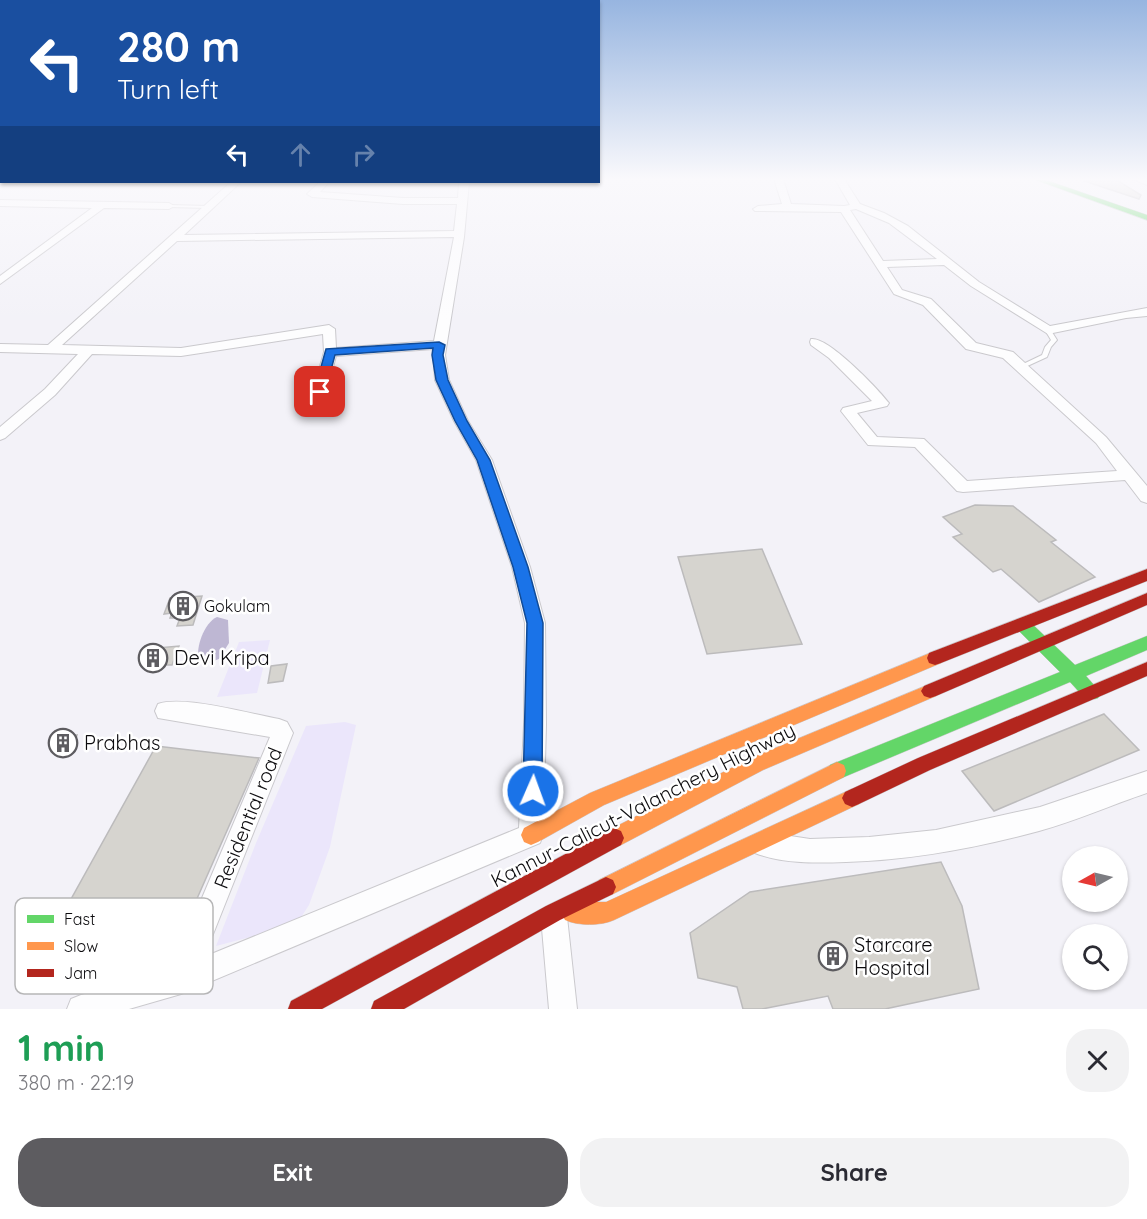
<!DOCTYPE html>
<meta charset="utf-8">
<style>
:root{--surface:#fff;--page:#f2f2f3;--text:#2b2b33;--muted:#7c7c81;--accent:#5d5c60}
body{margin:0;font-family:Quicksand,sans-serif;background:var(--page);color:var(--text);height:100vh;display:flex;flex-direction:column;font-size:22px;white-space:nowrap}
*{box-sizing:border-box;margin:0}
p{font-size:20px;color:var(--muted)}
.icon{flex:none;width:33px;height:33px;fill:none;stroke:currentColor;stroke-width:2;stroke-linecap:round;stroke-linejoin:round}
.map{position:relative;height:1009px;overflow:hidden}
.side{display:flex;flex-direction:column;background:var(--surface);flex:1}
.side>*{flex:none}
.guide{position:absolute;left:0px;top:0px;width:600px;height:183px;box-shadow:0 2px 4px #0004;background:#1a4fa0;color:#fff;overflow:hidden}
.needle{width:39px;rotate:262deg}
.controls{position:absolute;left:1062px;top:846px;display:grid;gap:12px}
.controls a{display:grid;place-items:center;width:66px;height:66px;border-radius:50%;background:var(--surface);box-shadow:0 2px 4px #0004;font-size:30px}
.pin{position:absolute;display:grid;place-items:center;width:51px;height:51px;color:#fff;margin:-26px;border-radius:12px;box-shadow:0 3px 9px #0006}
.me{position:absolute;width:66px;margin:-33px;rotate:2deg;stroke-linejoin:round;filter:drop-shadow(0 0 4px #0008)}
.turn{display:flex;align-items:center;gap:21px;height:126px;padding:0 18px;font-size:27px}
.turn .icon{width:78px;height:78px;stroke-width:2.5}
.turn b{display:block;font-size:42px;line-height:51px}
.lanes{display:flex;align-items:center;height:57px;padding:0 18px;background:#0003;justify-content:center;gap:30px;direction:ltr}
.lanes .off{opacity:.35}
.round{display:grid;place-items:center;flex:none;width:63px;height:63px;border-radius:24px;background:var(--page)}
.summary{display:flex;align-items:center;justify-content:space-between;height:102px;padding:0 18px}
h1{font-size:36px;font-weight:800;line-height:45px;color:#1e9e55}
.primary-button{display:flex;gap:12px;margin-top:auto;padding:12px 18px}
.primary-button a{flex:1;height:69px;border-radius:24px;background:var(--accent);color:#fff;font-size:24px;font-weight:800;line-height:69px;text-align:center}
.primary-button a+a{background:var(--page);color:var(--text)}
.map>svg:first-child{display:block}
</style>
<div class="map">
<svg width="1147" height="1009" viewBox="0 0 1147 1009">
<rect width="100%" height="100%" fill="#f3f2f8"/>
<path fill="#ebe6fb" d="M270 640 257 693 217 697 239 642Z
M345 722 356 725 330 847 309 905 298 922 277 930 216 946 256 843 306 726Z"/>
<path fill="#beb7d3" d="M217 617 228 620 229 643 219 659 208 663 199 661C195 648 204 623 217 617Z"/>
<path fill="#d6d4cf" stroke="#bcbbbc" stroke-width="1.5" d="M1084 179H1115L1141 195 1139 199 1084 181Z
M975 505 1013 506 1056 540 1051 542 1095 577 1039 602 1001 569 993 572 953 537 962 534 943 517Z
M762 549 802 644 707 654 678 557Z
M202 596 193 625 177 626 180 618H170L172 613 164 614 170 598Z
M179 646 172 665H140L146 649Z
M287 664 283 681 268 683 271 666Z
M1104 714 1139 750 994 811 962 771Z
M77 735 72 752 60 755 65 737Z
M156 746 259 758 173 953 50 937Z
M941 862 962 906 979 989 885 1009H833L828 996 762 1009H743L737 987 698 978 690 933 750 892Z"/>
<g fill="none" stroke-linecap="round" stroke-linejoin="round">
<g stroke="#cac9cd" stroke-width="2">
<path id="lane" d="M169 205 209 206 211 207 209 208 167 207V205Z
M1048 328 1050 329 1057 340 1051 347 1047 357 1023 368H1019V366L1042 355 1045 347 1051 340 1045 330Z"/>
</g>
<g stroke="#cac9cd" stroke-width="2">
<path id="street" d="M774 179H783L791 204 844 206 850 205 835 179H844L860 204 884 213 908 226 979 282 1050 326 1147 308V316L1126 318 1048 334 971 286 944 265 887 267 902 290 931 299 976 343 1013 352 1106 437 1147 486V503L1141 501 1125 480 963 492 957 491 915 447 868 445 841 411 843 408 872 401 829 358 811 345 810 342 811 339C828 336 878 389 889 403L887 406 857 413 877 437 924 439 967 481 1117 471 1096 443 1003 358 966 349 923 305 894 294 841 212 755 211 753 209 758 206 782 204ZM856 209 889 223 937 259 883 261 850 210Z
M1133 179H1147V185Z
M231 182H241L184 235 454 231 457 204H403L312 197 307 194 320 182H329L320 192 403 198H458L459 182H469L464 237 445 355 449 380 468 421 492 460 530 567 545 623 546 725 543 835 540 843 181 994 129 1009H67L71 999 81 995 172 969 270 737 158 718 155 711 158 704C184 695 250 714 279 719L287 722 293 733 204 957 519 828 524 725 525 623 512 567 476 460 454 421 435 380 433 349 336 356 321 412 314 416 307 412 324 352 323 334 181 356 92 354 55 395 5 438 0 440V427L45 389 78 354 0 352V344L48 345ZM454 237 434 341 336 348 335 329 329 325 181 348 62 345 177 241Z
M0 200 169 203 174 206 169 209 104 208 0 284V276L92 208 0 206Z
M1147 771V793C1111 805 1076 821 1039 831 976 848 911 860 846 862 816 863 783 864 755 853L752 844 755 835 764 832 810 839 869 837 936 830 1040 807Z
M554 904 563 908 567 917 577 1009H549L541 917 545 908Z"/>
</g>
<g stroke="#cac9cd" stroke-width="1">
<path id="fast" d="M1033 179H1043L1147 215V220Z
M1022 618 1028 620 1075 665 1147 636V650L1086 676 1101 693 1098 698C1086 703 1078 690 1070 682L844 777 837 780 830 777 828 771 830 765 1060 672 1016 628 1014 624 1016 620Z"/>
</g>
<g stroke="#cac9cd" stroke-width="1">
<path id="slow" d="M935 651 941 653 943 658 941 663 604 805 538 842 531 845 524 842 521 835 524 828 590 793Z
M930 684 936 686 939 691 936 696 763 770 621 845 614 848 607 845 604 838 607 831 751 758Z
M837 762 844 765 846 771 844 777 613 894 606 897 599 894 596 887 599 880Z
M852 789 859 792 862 798 859 804 614 920C601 926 578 926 565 920L561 913 565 906 572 902H606Z"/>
</g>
<g stroke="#cac9cd" stroke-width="1">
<path id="jam" d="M1147 569V581L941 663 935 665 929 663 927 658 929 653Z
M1147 593V605L936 696 930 698 924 696 921 691 924 686Z
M1147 662V676L930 770 859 804 852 807 845 804 842 798 845 792 918 758Z
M614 828 621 831 624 838 621 845 322 1009H288L291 1001Z
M606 877 613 880 616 887 613 894 560 920 404 1009H371L374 1001 546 906Z"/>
</g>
<use href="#lane" fill="#fdfdfe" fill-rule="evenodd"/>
<use href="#street" fill="#fdfdfe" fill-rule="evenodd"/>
<use href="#fast" fill="#63d668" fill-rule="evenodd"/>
<use href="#slow" fill="#ff974d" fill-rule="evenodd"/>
<use href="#jam" fill="#b3261e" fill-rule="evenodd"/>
</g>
<linearGradient id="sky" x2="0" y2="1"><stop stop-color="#97b5e0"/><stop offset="0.56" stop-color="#faf9fc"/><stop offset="1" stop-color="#faf9fc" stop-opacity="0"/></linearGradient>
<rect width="1147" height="320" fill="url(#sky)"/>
<path fill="#1a73e8" stroke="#114b97" stroke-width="1.5" d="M439 342 445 345 443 355 448 380 467 421 490 460 528 567 543 623 542 791 539 797 533 800 526 797 523 791 527 623 513 567 477 460 455 421 436 380 432 355 433 348 335 355 325 392 320 396 314 392 326 349Z"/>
<defs>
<g id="building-ring" transform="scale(1.5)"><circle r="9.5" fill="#fff" stroke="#5d5c60" stroke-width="1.5"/><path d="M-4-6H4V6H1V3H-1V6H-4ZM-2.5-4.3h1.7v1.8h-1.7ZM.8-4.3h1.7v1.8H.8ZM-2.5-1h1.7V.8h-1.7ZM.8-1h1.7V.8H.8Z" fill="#5d5c60"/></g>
</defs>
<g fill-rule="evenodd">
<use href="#building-ring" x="183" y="606"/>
<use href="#building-ring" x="153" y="658"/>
<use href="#building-ring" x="63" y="743"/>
<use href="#building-ring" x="833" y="956"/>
</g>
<g text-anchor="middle" stroke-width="5" stroke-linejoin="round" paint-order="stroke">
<g font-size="16" fill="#0c0b0e" stroke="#fff" text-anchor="start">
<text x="204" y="612">Gokulam</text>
</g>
<g font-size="20" fill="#0c0b0e" stroke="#fff" text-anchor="start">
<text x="174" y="665">Devi Kripa</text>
<text x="84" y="750">Prabhas</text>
<text x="854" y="952">Starcare<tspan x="854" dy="23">Hospital</tspan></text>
</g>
<g font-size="20" fill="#0c0b0e" stroke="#fff">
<text transform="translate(643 805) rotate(-27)" y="7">Kannur-Calicut-Valanchery Highway</text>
<text transform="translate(248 818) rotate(-68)" y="7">Residential road</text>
</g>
</g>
<rect x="15" y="898" width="198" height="96" rx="9" fill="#fff" stroke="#b6b6b7" stroke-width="1.5"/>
<rect x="27" y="915" width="27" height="8" fill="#63d668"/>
<rect x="27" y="942" width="27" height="8" fill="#ff974d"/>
<rect x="27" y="969" width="27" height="8" fill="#b3261e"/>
<g font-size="16" fill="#0c0b0e">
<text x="64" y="925">Fast</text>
<text x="64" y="952">Slow</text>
<text x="64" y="979">Jam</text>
</g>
</svg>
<div class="controls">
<a><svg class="needle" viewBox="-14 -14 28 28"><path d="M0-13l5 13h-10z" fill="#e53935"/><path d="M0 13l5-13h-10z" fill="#7c7c81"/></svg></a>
<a><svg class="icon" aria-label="search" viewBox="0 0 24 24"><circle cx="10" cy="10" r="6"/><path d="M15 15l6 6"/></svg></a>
</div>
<div class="pin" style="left:320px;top:392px;background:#d93025"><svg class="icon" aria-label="arrive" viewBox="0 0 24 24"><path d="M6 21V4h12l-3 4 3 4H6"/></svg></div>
<svg class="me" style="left:533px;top:791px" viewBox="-20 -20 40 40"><circle r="17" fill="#1a73e8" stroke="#fff" stroke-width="3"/><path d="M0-11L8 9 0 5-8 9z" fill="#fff"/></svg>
<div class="guide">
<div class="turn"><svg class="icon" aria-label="left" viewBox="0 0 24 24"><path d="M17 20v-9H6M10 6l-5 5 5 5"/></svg><div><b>280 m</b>Turn left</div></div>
<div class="lanes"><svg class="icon" aria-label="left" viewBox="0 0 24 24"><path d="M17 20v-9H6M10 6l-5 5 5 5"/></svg><svg class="icon off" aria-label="ahead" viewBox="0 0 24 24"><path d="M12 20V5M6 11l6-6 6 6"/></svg><svg class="icon off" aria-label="right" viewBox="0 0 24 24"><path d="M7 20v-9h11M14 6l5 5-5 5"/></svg></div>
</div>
</div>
<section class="side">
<div class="summary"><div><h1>1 min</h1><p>380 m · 22:19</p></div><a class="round"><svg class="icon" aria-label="close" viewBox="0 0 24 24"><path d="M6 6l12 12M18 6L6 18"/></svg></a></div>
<div class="primary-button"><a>Exit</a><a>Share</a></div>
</section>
